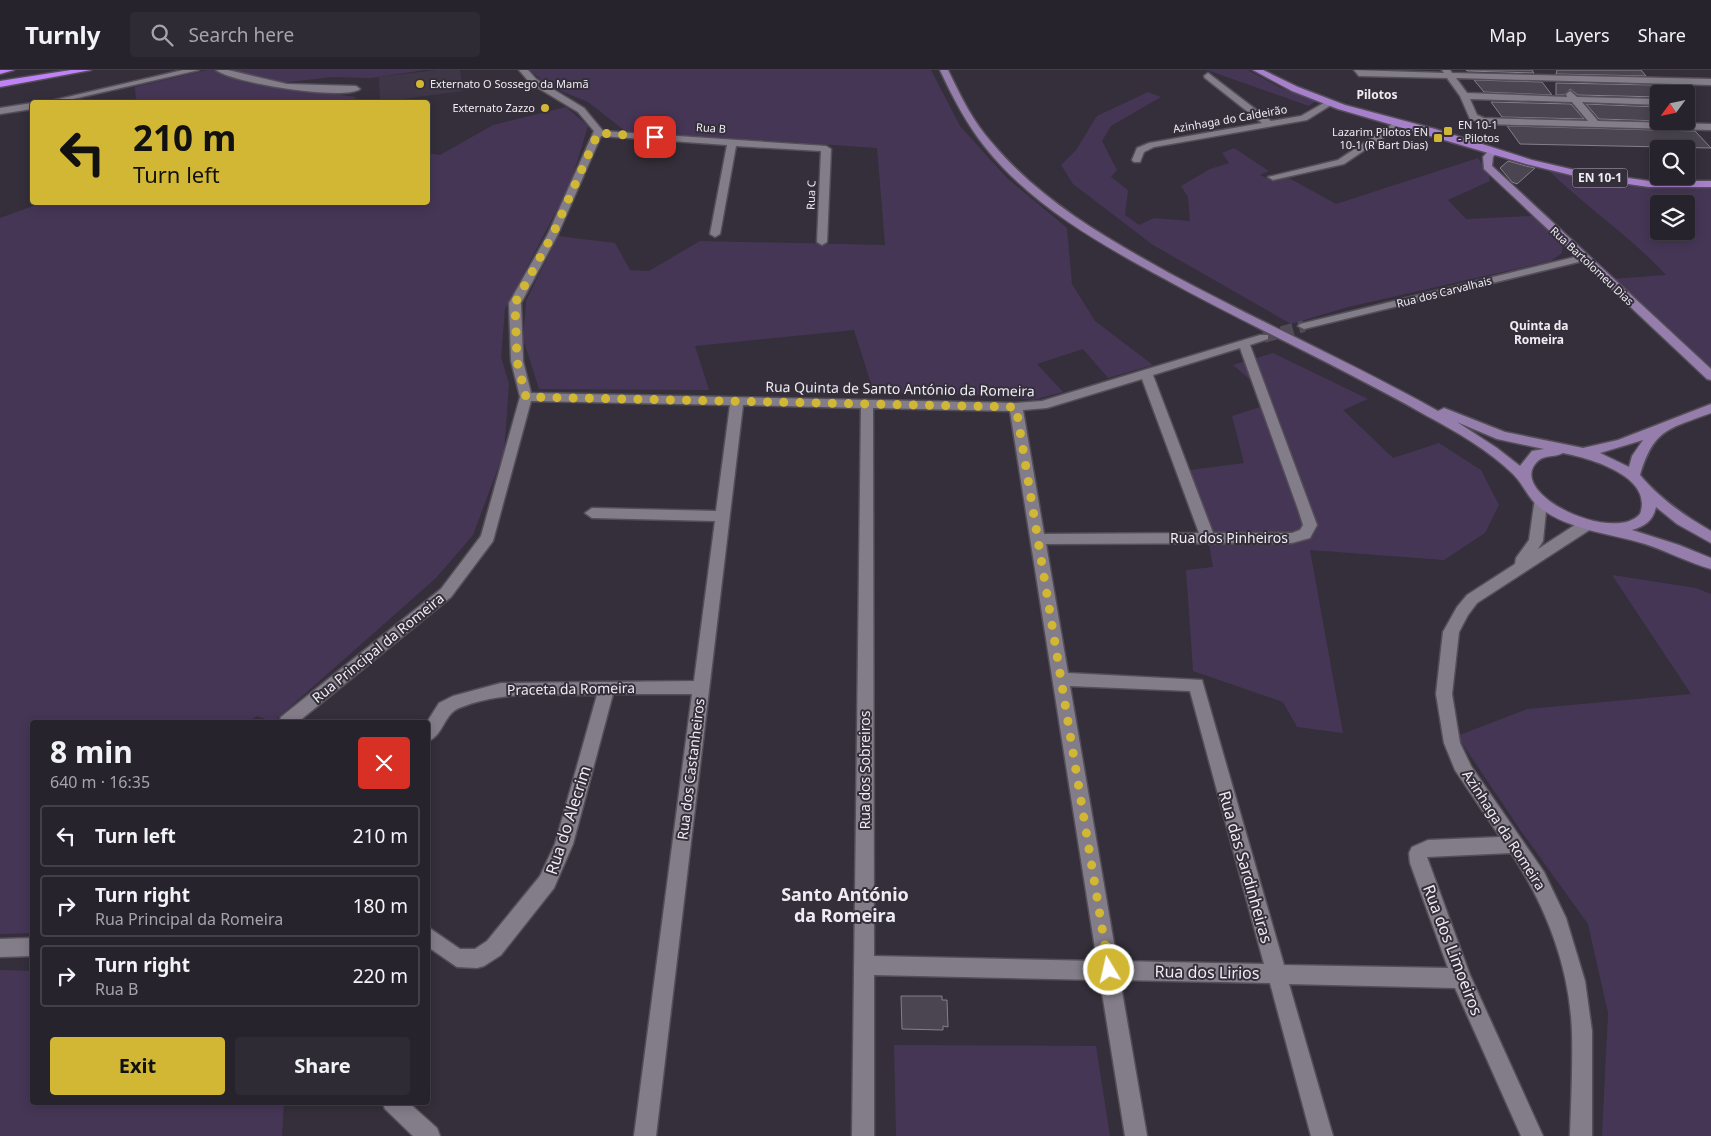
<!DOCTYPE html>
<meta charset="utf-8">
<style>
:root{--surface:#27232c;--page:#2f2b34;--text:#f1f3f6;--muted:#a4a4a9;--line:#434048;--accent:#d2b735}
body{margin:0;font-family:"Noto Sans",sans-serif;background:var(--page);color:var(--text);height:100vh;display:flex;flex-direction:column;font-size:19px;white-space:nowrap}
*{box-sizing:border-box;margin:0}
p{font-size:16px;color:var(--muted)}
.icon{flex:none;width:28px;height:28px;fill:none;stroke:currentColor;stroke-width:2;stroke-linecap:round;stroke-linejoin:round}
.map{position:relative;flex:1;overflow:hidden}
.panel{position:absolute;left:30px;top:650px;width:400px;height:385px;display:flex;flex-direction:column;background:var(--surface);border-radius:5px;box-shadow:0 2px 12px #0003,0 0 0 1px var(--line)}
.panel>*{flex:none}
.top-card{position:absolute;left:30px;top:30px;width:400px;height:105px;border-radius:5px;box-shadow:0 2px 12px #0003,0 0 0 1px var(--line);background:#d2b735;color:#111;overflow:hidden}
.needle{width:32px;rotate:237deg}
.controls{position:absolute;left:1650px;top:15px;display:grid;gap:10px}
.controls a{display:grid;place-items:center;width:45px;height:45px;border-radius:5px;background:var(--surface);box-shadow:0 2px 12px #0003,0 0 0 1px var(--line);font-size:25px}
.pin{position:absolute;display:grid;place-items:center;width:42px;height:42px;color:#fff;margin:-21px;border-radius:10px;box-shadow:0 2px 8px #0006}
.me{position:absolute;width:55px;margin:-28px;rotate:351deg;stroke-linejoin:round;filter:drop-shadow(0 0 4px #0008)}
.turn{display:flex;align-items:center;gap:18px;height:105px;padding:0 20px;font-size:22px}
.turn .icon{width:65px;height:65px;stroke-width:2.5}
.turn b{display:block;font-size:35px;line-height:42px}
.round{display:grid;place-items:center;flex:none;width:52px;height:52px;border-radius:5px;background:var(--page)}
.head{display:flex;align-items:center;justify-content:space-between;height:85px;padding:0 20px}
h1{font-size:30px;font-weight:700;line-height:38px}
.button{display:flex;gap:10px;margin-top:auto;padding:10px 20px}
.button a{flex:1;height:58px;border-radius:5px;background:var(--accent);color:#111;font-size:20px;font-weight:700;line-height:58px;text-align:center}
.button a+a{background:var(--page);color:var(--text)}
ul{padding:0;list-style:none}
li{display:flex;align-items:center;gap:15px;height:62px;margin:0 10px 8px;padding:0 10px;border:2px solid var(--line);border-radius:5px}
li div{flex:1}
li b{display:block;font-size:19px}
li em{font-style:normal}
header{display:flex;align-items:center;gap:30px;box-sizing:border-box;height:70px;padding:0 25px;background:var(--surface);border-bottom:1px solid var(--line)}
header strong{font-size:24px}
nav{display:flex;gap:28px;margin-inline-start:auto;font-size:18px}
.search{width:350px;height:45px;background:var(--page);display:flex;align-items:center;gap:12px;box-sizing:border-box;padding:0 18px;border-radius:5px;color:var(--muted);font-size:19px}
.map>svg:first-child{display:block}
</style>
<header>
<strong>Turnly</strong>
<div class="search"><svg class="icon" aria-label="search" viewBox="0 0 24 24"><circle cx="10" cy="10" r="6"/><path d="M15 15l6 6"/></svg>Search here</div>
<nav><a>Map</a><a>Layers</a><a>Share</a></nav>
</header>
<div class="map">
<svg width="1711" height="1066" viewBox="0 0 1711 1066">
<rect width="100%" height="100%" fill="#342f3a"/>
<path fill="#3f3747" d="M437 0H460L463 21 380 32 379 7Z"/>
<path fill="#463656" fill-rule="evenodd" d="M207 0H215L255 13 356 27 351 32H136L135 17Z
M228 0H425L371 8 333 7 280 13Z
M529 0H931L960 56 1007 108 1067 158 1072 214 1095 251 1153 295 1108 308 1083 279 1037 294 1063 322 1033 330 994 325 874 323 854 260 695 276 709 320 539 319 523 269 526 231 558 166 615 173 630 200 649 201 700 171 885 175 877 78 625 61 588 32 551 17Z
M1207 0H1248L1279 17 1317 30 1309 36Z
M1148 22 1161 27 1111 56 1102 71 1117 100 1111 107 1128 120 1125 145 1139 155 1154 148 1190 151 1188 127 1181 116 1210 99 1229 93 1222 83 1234 78 1269 101 1260 105 1273 111 1289 108 1336 134 1478 88 1489 104 1490 111 1448 130 1466 149 1532 146 1563 174 1562 183 1551 191 1348 237 1291 254 1153 175 1073 114 1061 95 1076 80 1097 46Z
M566 37 588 56 570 115 505 239 501 287 509 314 504 382 473 465 436 508 273 652 257 646 248 652H32V863L0 864V148L44 132H428V83L440 85 493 55Z
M1548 100 1607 112 1711 118V299L1612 209 1666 205C1630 166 1585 136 1548 100ZM1659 134H1686V161H1659Z
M1273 283 1368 329 1343 340 1393 388 1439 373 1481 400 1499 435 1485 463 1444 490 1310 480 1343 663 1297 657 1283 632 1193 601 1186 500 1213 497 1208 468 1182 401 1244 393 1232 346 1260 337 1262 320 1233 295Z
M1612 505 1696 518 1711 524V1066H1602L1608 943 1588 854 1521 761 1457 666 1527 639 1691 624Z
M0 900 32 901V1032L284 1033 282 1066H0Z
M894 975 1096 976 1110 1066H896Z"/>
<path fill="#4b4551" stroke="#857f8c" d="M1466 0H1532L1534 3 1467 1Z
M1557 0H1641L1646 6 1556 4Z
M1474 10 1542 12 1552 25 1484 22Z
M1556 13 1654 15 1661 24 1659 27 1578 25 1570 19 1564 25H1556Z
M1491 32 1571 34 1584 49 1502 47Z
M1586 34 1659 37V51L1599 49Z
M1507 56 1695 61 1711 78 1520 74Z
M1508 91 1526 96 1535 98 1517 114 1512 112 1500 98Z
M901 926H942V930H947L948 957 943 956V960L902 959Z"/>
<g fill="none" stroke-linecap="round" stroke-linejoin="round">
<path stroke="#504b56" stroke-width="12" stroke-dasharray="12 6" stroke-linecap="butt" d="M1264 267 1304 256"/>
<g stroke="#534e57" stroke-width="3">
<path id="street" d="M183 0H199L60 32H46Z
M216 0H228L287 14 356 16 360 19C345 31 232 13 216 0Z
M519 0H528L536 9 584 38 603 61 826 76 831 79 827 172 822 175 817 172 821 81 736 76 720 164 715 167 710 164 727 75 601 66 558 164 521 233 523 291 531 323 1016 333 1042 331 1260 265H1268V269L1250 275 1317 455 1310 468 1292 473 1046 474 1068 603 1202 610 1284 895 1448 898 1410 793 1409 783 1412 777 1428 770 1500 767 1455 700 1444 673 1436 624 1443 562 1457 537 1467 525 1515 494 1516 488 1529 470 1535 428H1545L1547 431 1543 471 1538 479 1581 451H1591L1593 455 1591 459 1477 533 1468 545 1459 562 1452 624 1460 673 1471 696 1544 802 1566 848 1585 911 1592 961V1066H1570C1571 1032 1573 997 1572 962 1570 898 1546 836 1511 783L1427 787 1470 905 1543 1066H1521L1455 918 1289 914 1333 1066H1311L1270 913 1120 910 1147 1066H1125L1100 910 874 905V1066H852L861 338 743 335 656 1066H634L692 624H613L573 774 554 818 501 885 484 896 477 898 457 897 428 877V857L460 879H475L487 871 540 806 555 774 597 625C551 625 502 620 459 638 444 644 443 666 428 671L427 652 439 633 453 626 501 613 694 611 715 451 592 448 585 443 592 438 716 441 730 335 531 331 493 471 451 527 298 652H279L281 647 441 519 481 466 520 327 511 291 509 233 548 164 594 61 578 42 530 13ZM1240 278 1299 442 1303 455 1300 460 1292 463H1213L1153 305ZM1142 309 1199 463 1044 464 1023 340 1047 338ZM873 338 1010 341 1097 891 874 886ZM1070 616 1190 621 1264 894 1117 891Z
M1354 0 1444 3 1442 0H1450L1452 3 1711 9V15L1456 8 1467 23 1567 27 1566 24 1570 21 1577 27 1659 29V35L1582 32 1598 51 1711 54V60L1483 54 1470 49 1460 26 1447 8 1359 6ZM1470 29 1572 32 1588 51 1484 48 1477 45Z
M1208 3 1271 51 1301 46 1329 30 1336 32 1307 50 1154 77 1144 82 1140 92H1134L1132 90 1137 78 1149 73 1262 53 1205 8 1204 6Z
M32 33V39L0 44V38Z
M1397 51 1405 53 1344 94 1273 110 1268 107 1338 90Z
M1583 185 1587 186V190L1304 259 1298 256 1300 254Z
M32 868V886L0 887V869Z
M382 1032H408L437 1058 440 1066H413L385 1039Z"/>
</g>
<g stroke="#534e57" stroke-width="3">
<path id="secondary" d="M940 0H948C961 27 973 52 993 74 1040 130 1106 168 1169 203 1258 251 1350 292 1438 341L1444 338 1505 362 1583 378 1618 370 1711 334V343C1669 359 1654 358 1640 405 1660 429 1685 446 1711 461V473L1677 454 1656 437C1653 451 1645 456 1632 460L1679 475 1711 488V499C1689 493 1667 481 1645 474 1613 464 1575 461 1546 442 1527 430 1526 417 1513 404 1488 380 1457 362 1427 346 1341 297 1250 256 1163 208 1100 174 1030 134 985 77 966 53 953 28 940 0ZM1457 352 1497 369 1544 379 1532 381 1520 396 1497 378ZM1643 370 1632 386 1629 397 1600 383ZM1563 383C1589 388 1654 406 1640 444 1614 474 1508 425 1536 393 1543 384 1554 388 1563 383Z
M1490 79 1498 81 1493 87 1492 96 1711 299V310L1707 309 1484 99 1483 87Z"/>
</g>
<g stroke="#534e57" stroke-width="3">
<path id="primary" d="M1253 0H1263L1298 17 1345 35 1435 59 1532 90 1579 101 1649 111H1711V117H1649L1579 107 1526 94 1338 39 1292 21Z"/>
</g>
<g stroke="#534e57" stroke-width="3">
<path id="highway" d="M0 0H14L0 4Z
M71 0H91L0 17V11Z"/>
</g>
<use href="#street" fill="#837d8a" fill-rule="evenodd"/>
<use href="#secondary" fill="#957eab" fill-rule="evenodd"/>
<use href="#primary" fill="#a780cb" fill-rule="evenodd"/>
<use href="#highway" fill="#bf82f7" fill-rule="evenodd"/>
</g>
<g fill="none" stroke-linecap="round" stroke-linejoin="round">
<path stroke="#d2b735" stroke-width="9" stroke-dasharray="0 16.2" d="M655 67 598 63 553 164 515 233 517 291 526 327 1016 337 1109 900"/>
</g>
<g fill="#d2b735" stroke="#342f3a" stroke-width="2">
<circle cx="420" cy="14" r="5"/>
<circle cx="545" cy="38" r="5"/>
<rect x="1443" y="56" width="10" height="10" rx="2.5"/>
<rect x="1433" y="63" width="10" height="10" rx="2.5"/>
</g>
<g text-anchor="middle" stroke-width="4" stroke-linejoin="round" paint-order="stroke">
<g font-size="11" fill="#eeebf2" stroke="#342f3a" text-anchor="start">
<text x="430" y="18">Externato O Sossego da Mamã</text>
<text x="535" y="42" text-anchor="end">Externato Zazzo</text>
<text x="1458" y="59">EN 10-1<tspan x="1458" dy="13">- Pilotos</tspan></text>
<text x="1428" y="66" text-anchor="end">Lazarim Pilotos EN<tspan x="1428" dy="13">10-1 (R Bart Dias)</tspan></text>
</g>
<g font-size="11" fill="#eeebf2" stroke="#342f3a">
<text transform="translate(1230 49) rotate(-10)" y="4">Azinhaga do Caldeirão</text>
<text transform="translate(711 58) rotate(4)" y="4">Rua B</text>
<text transform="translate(811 125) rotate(-88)" y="4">Rua C</text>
<text transform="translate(1592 196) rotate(43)" y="4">Rua Bartolomeu Dias</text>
<text transform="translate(1444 222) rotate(-14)" y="4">Rua dos Carvalhais</text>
</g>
<g font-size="12" font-weight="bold" fill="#eeebf2" stroke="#342f3a">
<text x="1377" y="29">Pilotos</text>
<text x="1539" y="260">Quinta da<tspan x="1539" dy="14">Romeira</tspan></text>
</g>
<rect fill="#342f3a" stroke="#b6b3bb" stroke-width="1" x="1572.5" y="98.5" width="55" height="19" rx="4"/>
<g font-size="12" font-weight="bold" fill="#eeebf2">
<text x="1600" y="112">EN 10-1</text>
</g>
<g font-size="14" fill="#eeebf2" stroke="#342f3a">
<text transform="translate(900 319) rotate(1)" y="5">Rua Quinta de Santo António da Romeira</text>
<text x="1229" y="473">Rua dos Pinheiros</text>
<text transform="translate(378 578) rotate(-39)" y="5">Rua Principal da Romeira</text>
<text transform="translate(571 619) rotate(-1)" y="5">Praceta da Romeira</text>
<text transform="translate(691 699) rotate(-83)" y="5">Rua dos Castanheiros</text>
<text transform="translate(865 700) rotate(-90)" y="5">Rua dos Sobreiros</text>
<text transform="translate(1504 760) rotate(57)" y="5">Azinhaga da Romeira</text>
</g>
<g font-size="16" fill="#eeebf2" stroke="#342f3a">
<text transform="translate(568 750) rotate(-72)" y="6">Rua do Alecrim</text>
<text transform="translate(1246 797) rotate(74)" y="6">Rua das Sardinheiras</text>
<text transform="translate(1453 880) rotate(69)" y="6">Rua dos Limoeiros</text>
<text transform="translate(1207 902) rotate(1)" y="6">Rua dos Lirios</text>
</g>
<g font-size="18" font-weight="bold" fill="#eeebf2" stroke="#342f3a">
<text x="845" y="831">Santo António<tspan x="845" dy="21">da Romeira</tspan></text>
</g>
</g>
</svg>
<div class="controls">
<a><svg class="needle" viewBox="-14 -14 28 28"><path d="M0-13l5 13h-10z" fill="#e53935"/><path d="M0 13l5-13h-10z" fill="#a4a4a9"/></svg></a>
<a><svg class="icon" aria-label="search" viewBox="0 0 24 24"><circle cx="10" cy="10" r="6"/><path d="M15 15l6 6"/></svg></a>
<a><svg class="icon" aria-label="layers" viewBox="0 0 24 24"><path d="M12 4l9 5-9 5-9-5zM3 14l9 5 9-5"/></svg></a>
</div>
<div class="pin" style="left:655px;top:67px;background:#d93025"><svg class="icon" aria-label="arrive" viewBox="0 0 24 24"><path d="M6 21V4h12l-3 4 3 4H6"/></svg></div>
<svg class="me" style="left:1109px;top:900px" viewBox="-20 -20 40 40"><circle r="17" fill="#d2b735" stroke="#fff" stroke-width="3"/><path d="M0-11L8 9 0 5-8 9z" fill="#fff"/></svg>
<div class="top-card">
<div class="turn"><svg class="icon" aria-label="left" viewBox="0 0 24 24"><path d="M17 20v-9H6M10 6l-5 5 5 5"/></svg><div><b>210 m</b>Turn left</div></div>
</div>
<section class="panel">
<div class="head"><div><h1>8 min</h1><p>640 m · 16:35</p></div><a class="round" style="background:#d93025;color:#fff"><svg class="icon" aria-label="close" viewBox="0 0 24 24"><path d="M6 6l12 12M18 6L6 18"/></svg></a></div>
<ul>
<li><svg class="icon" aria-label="left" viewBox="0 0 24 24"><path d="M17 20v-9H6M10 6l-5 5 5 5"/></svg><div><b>Turn left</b></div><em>210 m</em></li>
<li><svg class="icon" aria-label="right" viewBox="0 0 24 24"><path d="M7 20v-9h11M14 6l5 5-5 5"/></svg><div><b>Turn right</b><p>Rua Principal da Romeira</p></div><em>180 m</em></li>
<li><svg class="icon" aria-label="right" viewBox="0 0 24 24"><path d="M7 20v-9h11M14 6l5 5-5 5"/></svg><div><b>Turn right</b><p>Rua B</p></div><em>220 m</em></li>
</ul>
<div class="button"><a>Exit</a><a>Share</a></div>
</section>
</div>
